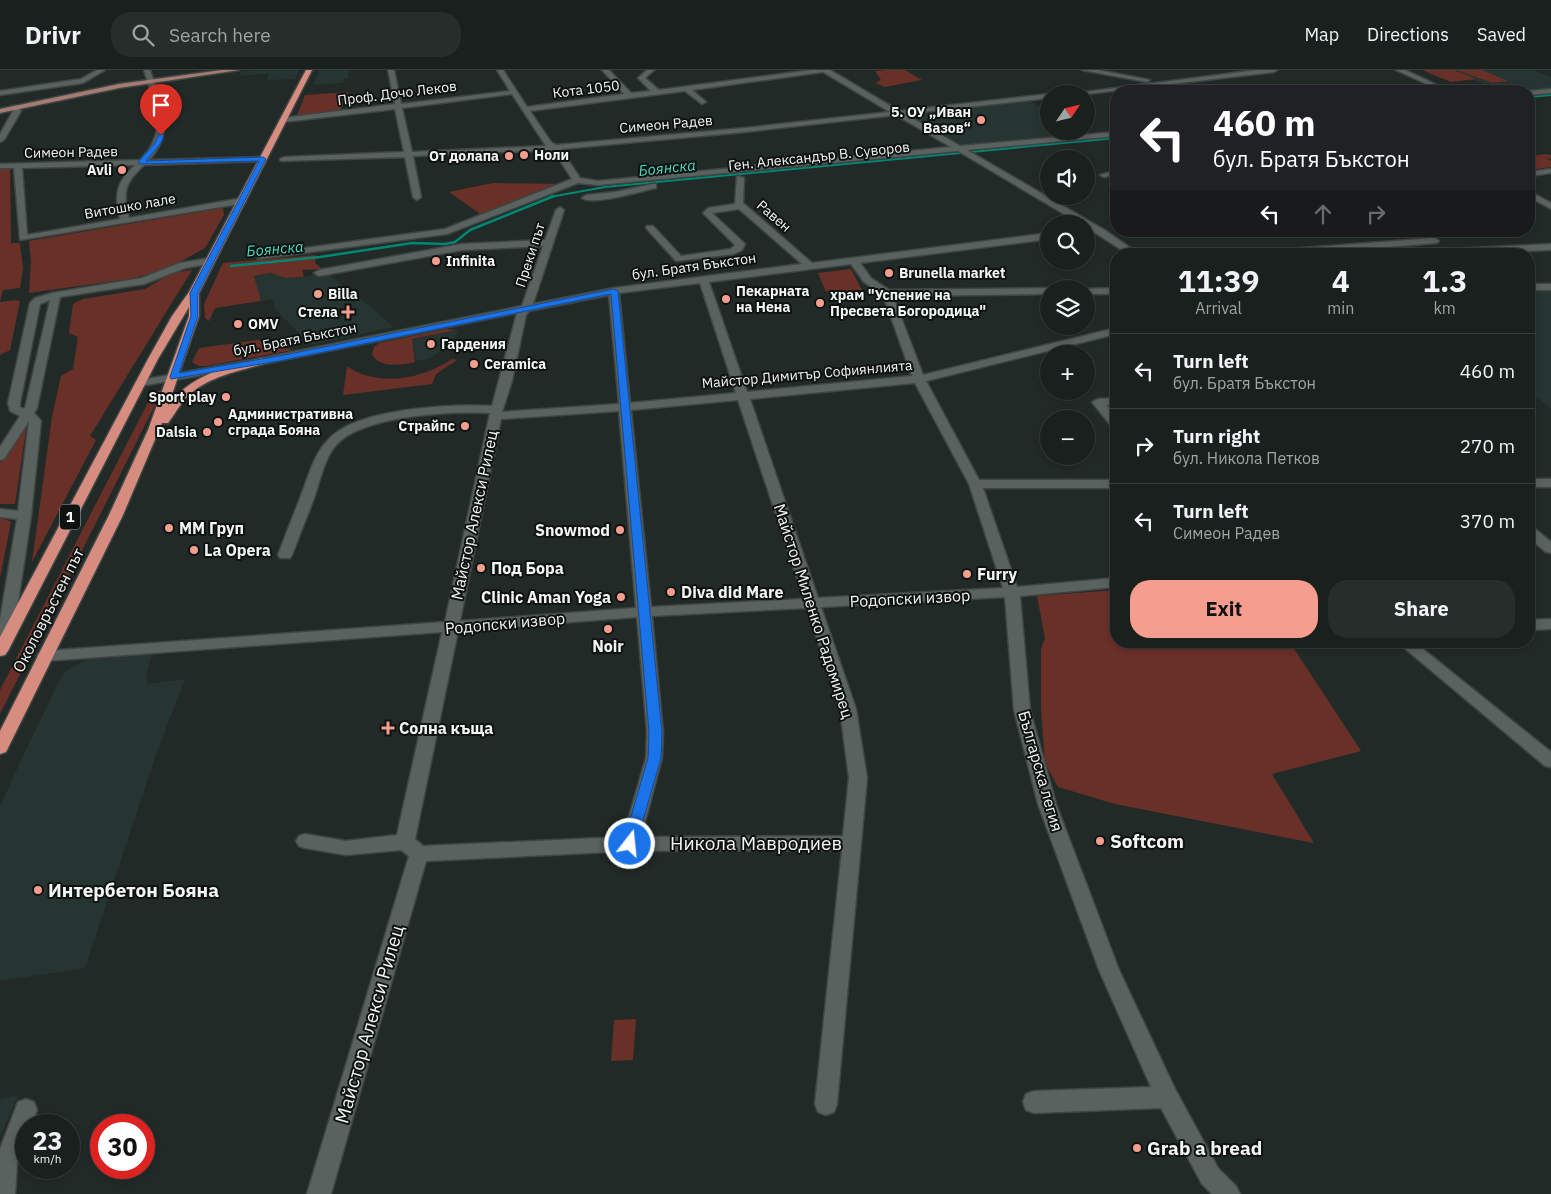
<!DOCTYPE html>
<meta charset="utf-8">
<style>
:root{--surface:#1a201e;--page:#272d2b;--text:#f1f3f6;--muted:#9fa3a4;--line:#383e3c;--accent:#f59d8f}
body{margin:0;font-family:"IBM Plex Sans",sans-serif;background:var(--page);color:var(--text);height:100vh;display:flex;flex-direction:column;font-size:19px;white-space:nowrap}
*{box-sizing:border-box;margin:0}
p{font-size:16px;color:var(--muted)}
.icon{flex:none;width:28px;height:28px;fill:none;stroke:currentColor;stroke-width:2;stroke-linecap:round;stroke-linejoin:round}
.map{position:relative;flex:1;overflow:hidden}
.details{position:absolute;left:1110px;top:178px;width:425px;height:400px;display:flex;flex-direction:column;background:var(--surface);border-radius:20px;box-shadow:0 2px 8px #0003,0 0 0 1px var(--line)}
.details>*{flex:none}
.guide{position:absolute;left:1110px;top:15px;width:425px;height:152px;border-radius:20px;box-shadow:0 2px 8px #0003,0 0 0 1px var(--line);background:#202124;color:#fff;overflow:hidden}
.needle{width:32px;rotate:55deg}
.controls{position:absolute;left:1040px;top:15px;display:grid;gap:10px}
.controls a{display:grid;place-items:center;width:55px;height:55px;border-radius:50%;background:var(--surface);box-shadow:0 2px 8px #0003,0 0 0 1px var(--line);font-size:25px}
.speed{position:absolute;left:15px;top:1044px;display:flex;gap:10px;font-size:25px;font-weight:700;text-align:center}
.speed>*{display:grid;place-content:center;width:65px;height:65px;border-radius:50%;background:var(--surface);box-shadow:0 2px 8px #0003,0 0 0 1px var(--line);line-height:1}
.speed small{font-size:12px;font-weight:400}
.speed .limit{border:8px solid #d22;background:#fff;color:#111}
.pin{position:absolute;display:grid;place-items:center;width:42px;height:42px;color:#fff;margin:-51px -21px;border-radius:50% 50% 50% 0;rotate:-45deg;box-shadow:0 0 5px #0007}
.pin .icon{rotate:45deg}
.me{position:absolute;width:55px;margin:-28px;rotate:16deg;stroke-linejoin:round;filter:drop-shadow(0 0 4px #0008)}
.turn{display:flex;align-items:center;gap:18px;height:105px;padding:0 20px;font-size:22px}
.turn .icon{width:65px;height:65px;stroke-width:2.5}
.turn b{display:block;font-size:35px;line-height:42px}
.lanes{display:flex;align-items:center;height:48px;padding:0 20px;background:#0003;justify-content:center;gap:25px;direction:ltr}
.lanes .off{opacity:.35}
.eta{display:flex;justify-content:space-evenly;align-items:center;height:85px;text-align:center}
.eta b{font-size:30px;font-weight:700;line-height:35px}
.primary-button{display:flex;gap:10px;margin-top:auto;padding:10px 20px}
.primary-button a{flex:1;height:58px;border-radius:20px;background:var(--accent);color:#111;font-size:20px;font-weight:700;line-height:58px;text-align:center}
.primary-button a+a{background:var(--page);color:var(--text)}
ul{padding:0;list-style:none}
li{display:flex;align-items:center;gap:15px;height:75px;padding:0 20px;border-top:1px solid var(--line)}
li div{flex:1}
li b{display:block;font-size:19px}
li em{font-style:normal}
header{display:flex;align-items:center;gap:30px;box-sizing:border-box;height:70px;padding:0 25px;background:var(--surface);border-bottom:1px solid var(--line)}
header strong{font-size:24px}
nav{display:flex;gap:28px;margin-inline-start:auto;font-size:18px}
.search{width:350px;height:45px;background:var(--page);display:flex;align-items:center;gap:12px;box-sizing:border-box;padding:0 18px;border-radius:20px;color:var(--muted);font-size:19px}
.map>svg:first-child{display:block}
</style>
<header>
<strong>Drivr</strong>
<div class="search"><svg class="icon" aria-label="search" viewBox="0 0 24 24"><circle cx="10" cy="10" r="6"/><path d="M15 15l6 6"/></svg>Search here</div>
<nav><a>Map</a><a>Directions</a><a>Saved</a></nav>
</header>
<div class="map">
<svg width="1551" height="1124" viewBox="0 0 1551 1124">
<rect width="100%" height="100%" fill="#222a28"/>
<path fill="#263531" d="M258 0H299L295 9 267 10 269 3 241 6 240 2Z
M319 0H349L348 9H344L343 13 313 15Z
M1454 0H1533L1551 7V20L1498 21Z
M1030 31 1049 43V61H1079L1085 65 964 77 905 45Z
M271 203 286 208 304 207 326 203 370 236 393 257 311 275 275 239 272 229 261 231 254 207Z
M1529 221H1551V339L1529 320Z
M458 260 452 272 431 288 416 291 412 270Z
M152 583 146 606 148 614 185 609 157 682 85 898 0 911V736L25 682 59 611 67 600 88 589Z
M18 1025 0 1067V1029Z"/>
<path fill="#693028" d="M889 0H905L922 10 885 17 875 13 881 10 875 1Z
M1422 0H1454L1476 9 1451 12Z
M1457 0H1482L1508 11 1492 13Z
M349 22 339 42 297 45 305 25Z
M1547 84 1551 85V88L1547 89 1551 91V97L1529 100V86Z
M10 98 11 173H20L23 198 20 218 3 220 0 231V232L16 230 20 231 10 280 0 285V99Z
M493 113 565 114 483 146 449 122Z
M223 138 224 145 205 178 165 200 129 209 29 223 31 192 29 171Z
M1431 161H1514L1517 163 1442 168Z
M316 185 315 193 322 199 302 200 304 207 286 208 271 203 254 206 261 231 215 238 209 251 205 248 204 234 223 193Z
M851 199 862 220 826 222 818 203Z
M192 200 90 366 96 370 32 492 52 347 61 306 73 299 78 267 69 263 73 234 83 229 145 219 172 203Z
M446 259 457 260 412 269 415 292C402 295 379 299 372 284L374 277 379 273Z
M258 270 293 280 206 296H199L192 292 199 278Z
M452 289 457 290 436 304 432 314 343 325 347 296C377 318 423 309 452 289Z
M154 321H162L0 644V620Z
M27 353 15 434H0V393Z
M0 447 11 452 0 508Z
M1116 520V571H1289L1361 681 1272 704 1314 773 1115 734 1058 717 1045 693 1041 638V579L1045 568 1037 526Z
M636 949 633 990 611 991 614 950Z"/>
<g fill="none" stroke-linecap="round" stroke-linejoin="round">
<path stroke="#008774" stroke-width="2" d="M1529 27 1551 25
M550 127 605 117 1116 68"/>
<path stroke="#008774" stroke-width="2.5" d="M231 196 320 187 412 173 445 174 455 172 470 160 554 126"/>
<g stroke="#3e4543" stroke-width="3">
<path id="minor" d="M97 0H105L83 13 0 25V21L81 9Z
M144 0H150C161 33 176 61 149 90L263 87 267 89 263 91 144 95C125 113 122 121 129 148L242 128 246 131 245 133 20 170 14 98H0V94L140 90C170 60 154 35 144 0ZM135 95C116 113 114 124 120 149L27 165 22 98Z
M388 0H394L401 34 510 21 497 0H503L527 37 624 24 602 0H609L631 23 651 21 638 8 647 0H654L645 8 659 20 812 0H830L899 41 1049 24V28L905 44 960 76 1116 62V66L967 80 1106 161 1139 184H1128L1086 157V154H1081L958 81 598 115 578 113 447 164 258 189V185L261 184 445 159 572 109 553 80 413 86 421 127 417 130 413 127 405 87 281 91 280 89 284 87 404 82 395 39 283 52 279 50 283 48 395 34ZM823 2 890 42 745 58 556 75 551 72 530 41 685 21 702 34 706 32 692 20ZM512 24 546 76 412 82 402 38ZM896 45 951 77 598 111 580 108 561 79 745 62Z
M1082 0H1097L1150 10 1147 12Z
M1257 0H1277L1274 2 1086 24H1069Z
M1396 0H1405L1450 21H1442Z
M1551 19V23L1529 25 1528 21Z
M12 36H18L21 41 4 70 0 72V64L13 41Z
M1551 99V103L1529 106V102Z
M1116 101V105L1104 107 1100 105Z
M737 106 744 108 743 133 812 193 1049 163V169L860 193 871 208 889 220 1049 218 1052 219H1049V224L893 226 923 305 1116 258V264L926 311 979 410H1116V418H983L1017 517 1116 508V517L1020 526 1030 640 1056 734 1119 900 1175 1019 1218 1098 1236 1116 1240 1124H1212L1202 1114 1161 1038 1034 1043 1026 1040 1023 1032 1026 1024 1034 1021 1151 1017 1099 900 1038 734 1014 640 1005 527 821 537 856 639 867 708 837 1034 834 1042 826 1045 818 1042 815 1034 842 780 630 781 426 791 331 1124H307L409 786 401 780 346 785 305 778 299 776 296 771 299 766 305 764 346 771 397 765 442 562 45 591 40 590 37 586 40 582 45 581 445 552 490 343C452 341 363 345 336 375 324 389 320 411 314 428 307 447 299 466 292 485L290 488H280L278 485C285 466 293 447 300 428 308 409 313 385 328 370 356 338 452 334 492 336L517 243 263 294 141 316 135 313 141 310 263 288 522 236 543 176 462 180 319 206 314 203 319 200 462 174 545 170 556 140 560 137 564 140 533 234 614 218 802 194 739 139 712 143 745 174 742 180 734 184 676 191 646 158 647 156H653L681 186 731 179 735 175 703 143 708 138 735 134ZM851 194 864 212 883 225 912 306 747 322 709 212ZM700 213 736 323 630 333 619 223ZM609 225 619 334 502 342 512 311 526 245 529 241ZM915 313 969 414 1003 518 818 528 750 329ZM738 330 804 529 651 537 631 340ZM619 341 636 538 460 551 501 349ZM807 538 840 639 849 708 843 766 641 767 662 688 663 662 652 546ZM637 547 647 662 646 688 623 767 423 776 415 769 458 561Z
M653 114H656V118C641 121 593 136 582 128L586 125 615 122Z
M1529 121 1551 133V139L1529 127Z
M1434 168 1439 171 1437 173 1302 184H1258L1262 181Z
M1551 174V180L1451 184 1449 182 1454 179Z
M210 188 215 191 213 193 185 198 144 214 60 227 37 338 34 343 41 351 31 446 12 572 9 576H0V550L17 449 0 447V439L18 441 29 351 4 389 0 390V377L20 346 10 341 8 333 30 233 35 228 52 223 142 208 180 193ZM50 230 25 338 24 339 20 337V333L40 234Z
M1529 214H1551V220H1529Z
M1116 218V224H1086V219H1083Z
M1116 328V334L1107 335 1116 347V358L1112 357 1092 332 1098 329Z
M1529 409H1551V417H1529Z
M1529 457 1534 458 1551 472V483L1546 482 1529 468Z
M1551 549V559L1529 560V550Z
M1396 571H1413L1551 682V697L1545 696Z
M26 1029 34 1032 37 1040 32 1055H26V1069L17 1093 15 1124H0V1079L18 1032Z"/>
</g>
<g stroke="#3e4543" stroke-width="3">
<path id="major" d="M222 0H239L119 18 0 43V39L119 14Z"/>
</g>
<g stroke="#3e4543" stroke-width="3">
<path id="highway" d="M306 0H312L199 223V246L168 336C190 305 228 296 263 288L268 291 267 293C240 301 208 306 187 327 180 334 175 344 168 353H162L123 445 8 678 6 682 0 684V661L109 445 148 360 189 246V237L158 289 8 581 5 585 0 586V567L148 289 172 246 189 222Z"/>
</g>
<use href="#minor" fill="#59625f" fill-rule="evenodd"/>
<use href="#major" fill="#a57b73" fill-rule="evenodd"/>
<use href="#highway" fill="#d78c80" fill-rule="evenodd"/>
</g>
<path fill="#1a73e8" stroke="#114b97" d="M159 64 164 65 161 73 146 91 263 87 266 89 198 223V246L179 303 279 286 614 219 618 221 662 662 661 688 635 778 630 779 625 778 623 774 648 688 649 662 611 224 279 291 171 309 170 307 191 246 190 223 259 91 139 94V91L155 73Z"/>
<g fill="#f59d8f" stroke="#0e1211" stroke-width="2">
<circle cx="981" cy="50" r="5"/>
<circle cx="524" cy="85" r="5"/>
<circle cx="509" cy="86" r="5"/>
<circle cx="122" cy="100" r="5"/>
<circle cx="436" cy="191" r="5"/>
<circle cx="889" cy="203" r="5"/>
<circle cx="318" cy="224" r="5"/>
<circle cx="726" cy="229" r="5"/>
<circle cx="820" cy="233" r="5"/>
<path d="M345.5 234.5h5v5h5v5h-5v5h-5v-5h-5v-5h5z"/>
<circle cx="238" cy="254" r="5"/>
<circle cx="431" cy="274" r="5"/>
<circle cx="474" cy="294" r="5"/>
<circle cx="226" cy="327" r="5"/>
<circle cx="218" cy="352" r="5"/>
<circle cx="465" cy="356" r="5"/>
<circle cx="207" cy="362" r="5"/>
<circle cx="169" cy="458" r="5"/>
<circle cx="620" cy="460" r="5"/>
<circle cx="194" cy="480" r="5"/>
<circle cx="481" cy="498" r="5"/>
<circle cx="967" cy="504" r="5"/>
<circle cx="671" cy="522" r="5"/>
<circle cx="621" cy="527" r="5"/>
<circle cx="608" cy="559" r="5"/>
<path d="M385.5 650.5h5v5h5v5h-5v5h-5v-5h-5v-5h5z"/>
<circle cx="1100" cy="771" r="5"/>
<circle cx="38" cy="820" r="5"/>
<circle cx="1137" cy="1078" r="5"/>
</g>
<g text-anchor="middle" stroke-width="4" stroke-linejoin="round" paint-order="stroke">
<g font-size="14" fill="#f1f6f4" stroke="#0e1211">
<text transform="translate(586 19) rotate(-7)" y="5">Кота 1050</text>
<text transform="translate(397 23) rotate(-7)" y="5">Проф. Дочо Леков</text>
<text transform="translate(666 54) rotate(-5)" y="5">Симеон Радев</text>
<text transform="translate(71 82) rotate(-1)" y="5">Симеон Радев</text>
<text transform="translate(819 86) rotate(-6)" y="5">Ген. Александър В. Суворов</text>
<text transform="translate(130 136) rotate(-10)" y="5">Витошко лале</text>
<text transform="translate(774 146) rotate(41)" y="5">Равен</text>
<text transform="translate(530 185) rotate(-72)" y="5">Преки път</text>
<text transform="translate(694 196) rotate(-8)" y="5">бул. Братя Бъкстон</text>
<text transform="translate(295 269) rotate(-11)" y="5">бул. Братя Бъкстон</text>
<text transform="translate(807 304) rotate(-5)" y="5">Майстор Димитър Софиянлията</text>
</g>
<g font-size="14" font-weight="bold" fill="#f1f6f4" stroke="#0e1211" text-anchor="start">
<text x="971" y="47" text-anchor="end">5. ОУ „Иван<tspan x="971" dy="16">Вазов“</tspan></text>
<text x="534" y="90">Ноли</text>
<text x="499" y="91" text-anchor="end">От долапа</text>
<text x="112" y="105" text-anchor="end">Avli</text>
<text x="446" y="196">Infinita</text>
<text x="899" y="208">Brunella market</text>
<text x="736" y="226">Пекарната<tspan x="736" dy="16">на Нена</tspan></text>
<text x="328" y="229">Billa</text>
<text x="830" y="230">храм "Успение на<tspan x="830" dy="16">Пресвета Богородица"</tspan></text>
<text x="338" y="247" text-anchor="end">Стела</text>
<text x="248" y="259">OMV</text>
<text x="441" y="279">Гардения</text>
<text x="484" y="299">Ceramica</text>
<text x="216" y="332" text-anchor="end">Sport play</text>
<text x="228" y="349">Административна<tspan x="228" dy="16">сграда Бояна</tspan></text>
<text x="455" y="361" text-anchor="end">Страйпс</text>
<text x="197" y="367" text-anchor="end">Dalsia</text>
</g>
<g font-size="15" font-style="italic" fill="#4cdbc1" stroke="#0e1211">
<text transform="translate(667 98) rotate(-6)" y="5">Боянска</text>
<text transform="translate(275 179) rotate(-5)" y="5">Боянска</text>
</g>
<rect fill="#0e1211" stroke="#adb2b0" stroke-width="1" x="60" y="434.5" width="20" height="25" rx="4"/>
<g font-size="15" font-weight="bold" fill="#f1f6f4">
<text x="70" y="452">1</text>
</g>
<g font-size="16" fill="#f1f6f4" stroke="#0e1211">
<text transform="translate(474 445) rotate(-78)" y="6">Майстор Алекси Рилец</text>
<text transform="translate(910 528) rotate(-3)" y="6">Родопски извор</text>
<text transform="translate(48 540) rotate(-63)" y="6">Околовръстен път</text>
<text transform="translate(814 541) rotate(72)" y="6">Майстор Миленко Радомирец</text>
<text transform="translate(505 553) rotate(-5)" y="6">Родопски извор</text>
<text transform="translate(1041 701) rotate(74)" y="6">Българска легия</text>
</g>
<g font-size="16" font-weight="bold" fill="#f1f6f4" stroke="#0e1211" text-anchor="start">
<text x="179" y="464">ММ Груп</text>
<text x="610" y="466" text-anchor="end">Snowmod</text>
<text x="204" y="486">La Opera</text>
<text x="491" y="504">Под Бора</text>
<text x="977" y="510">Furry</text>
<text x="681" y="528">Diva did Mare</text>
<text x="611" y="533" text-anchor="end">Clinic Aman Yoga</text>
<text x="608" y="582" text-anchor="middle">Noir</text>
<text x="399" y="664">Солна къща</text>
</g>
<g font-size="19" font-weight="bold" fill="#f1f6f4" stroke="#0e1211" text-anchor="start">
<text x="1110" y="778">Softcom</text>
<text x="48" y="827">Интербетон Бояна</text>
<text x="1147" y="1085">Grab a bread</text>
</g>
<g font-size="19" fill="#f1f6f4" stroke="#0e1211">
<text x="756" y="780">Никола Мавродиев</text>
<text transform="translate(369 954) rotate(-74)" y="7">Майстор Алекси Рилец</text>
</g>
</g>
</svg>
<div class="controls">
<a><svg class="needle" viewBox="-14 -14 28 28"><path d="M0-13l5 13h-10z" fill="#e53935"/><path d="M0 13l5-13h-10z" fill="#9fa3a4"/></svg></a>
<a><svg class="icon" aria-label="sound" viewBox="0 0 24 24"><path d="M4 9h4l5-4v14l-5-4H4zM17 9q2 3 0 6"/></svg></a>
<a><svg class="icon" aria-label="search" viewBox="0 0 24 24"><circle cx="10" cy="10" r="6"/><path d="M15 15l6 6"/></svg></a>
<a><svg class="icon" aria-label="layers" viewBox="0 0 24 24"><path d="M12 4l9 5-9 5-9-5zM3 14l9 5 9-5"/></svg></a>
<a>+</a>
<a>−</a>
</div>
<div class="speed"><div>23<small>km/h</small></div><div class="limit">30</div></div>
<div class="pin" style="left:161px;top:65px;background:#d93025"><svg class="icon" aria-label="arrive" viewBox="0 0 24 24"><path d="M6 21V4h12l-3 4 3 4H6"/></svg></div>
<svg class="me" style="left:630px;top:774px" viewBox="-20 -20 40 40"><circle r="17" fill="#1a73e8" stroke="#fff" stroke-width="3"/><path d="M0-11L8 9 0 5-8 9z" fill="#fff"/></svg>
<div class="guide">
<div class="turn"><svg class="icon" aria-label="left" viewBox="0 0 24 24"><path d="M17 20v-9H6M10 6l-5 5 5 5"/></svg><div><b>460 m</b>бул. Братя Бъкстон</div></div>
<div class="lanes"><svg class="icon" aria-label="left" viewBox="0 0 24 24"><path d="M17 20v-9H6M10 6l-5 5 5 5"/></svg><svg class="icon off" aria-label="ahead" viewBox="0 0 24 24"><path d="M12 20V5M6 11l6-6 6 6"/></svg><svg class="icon off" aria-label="right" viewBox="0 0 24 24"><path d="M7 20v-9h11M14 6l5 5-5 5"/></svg></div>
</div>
<section class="details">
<div class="eta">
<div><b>11:39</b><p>Arrival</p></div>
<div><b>4</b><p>min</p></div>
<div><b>1.3</b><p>km</p></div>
</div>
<ul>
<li><svg class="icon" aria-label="left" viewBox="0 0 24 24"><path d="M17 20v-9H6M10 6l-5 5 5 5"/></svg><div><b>Turn left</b><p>бул. Братя Бъкстон</p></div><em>460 m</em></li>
<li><svg class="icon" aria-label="right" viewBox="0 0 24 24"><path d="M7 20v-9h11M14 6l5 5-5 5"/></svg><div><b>Turn right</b><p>бул. Никола Петков</p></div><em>270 m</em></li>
<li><svg class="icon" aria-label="left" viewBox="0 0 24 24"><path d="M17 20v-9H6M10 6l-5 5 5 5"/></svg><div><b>Turn left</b><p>Симеон Радев</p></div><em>370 m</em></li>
</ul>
<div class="primary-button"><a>Exit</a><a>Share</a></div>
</section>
</div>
